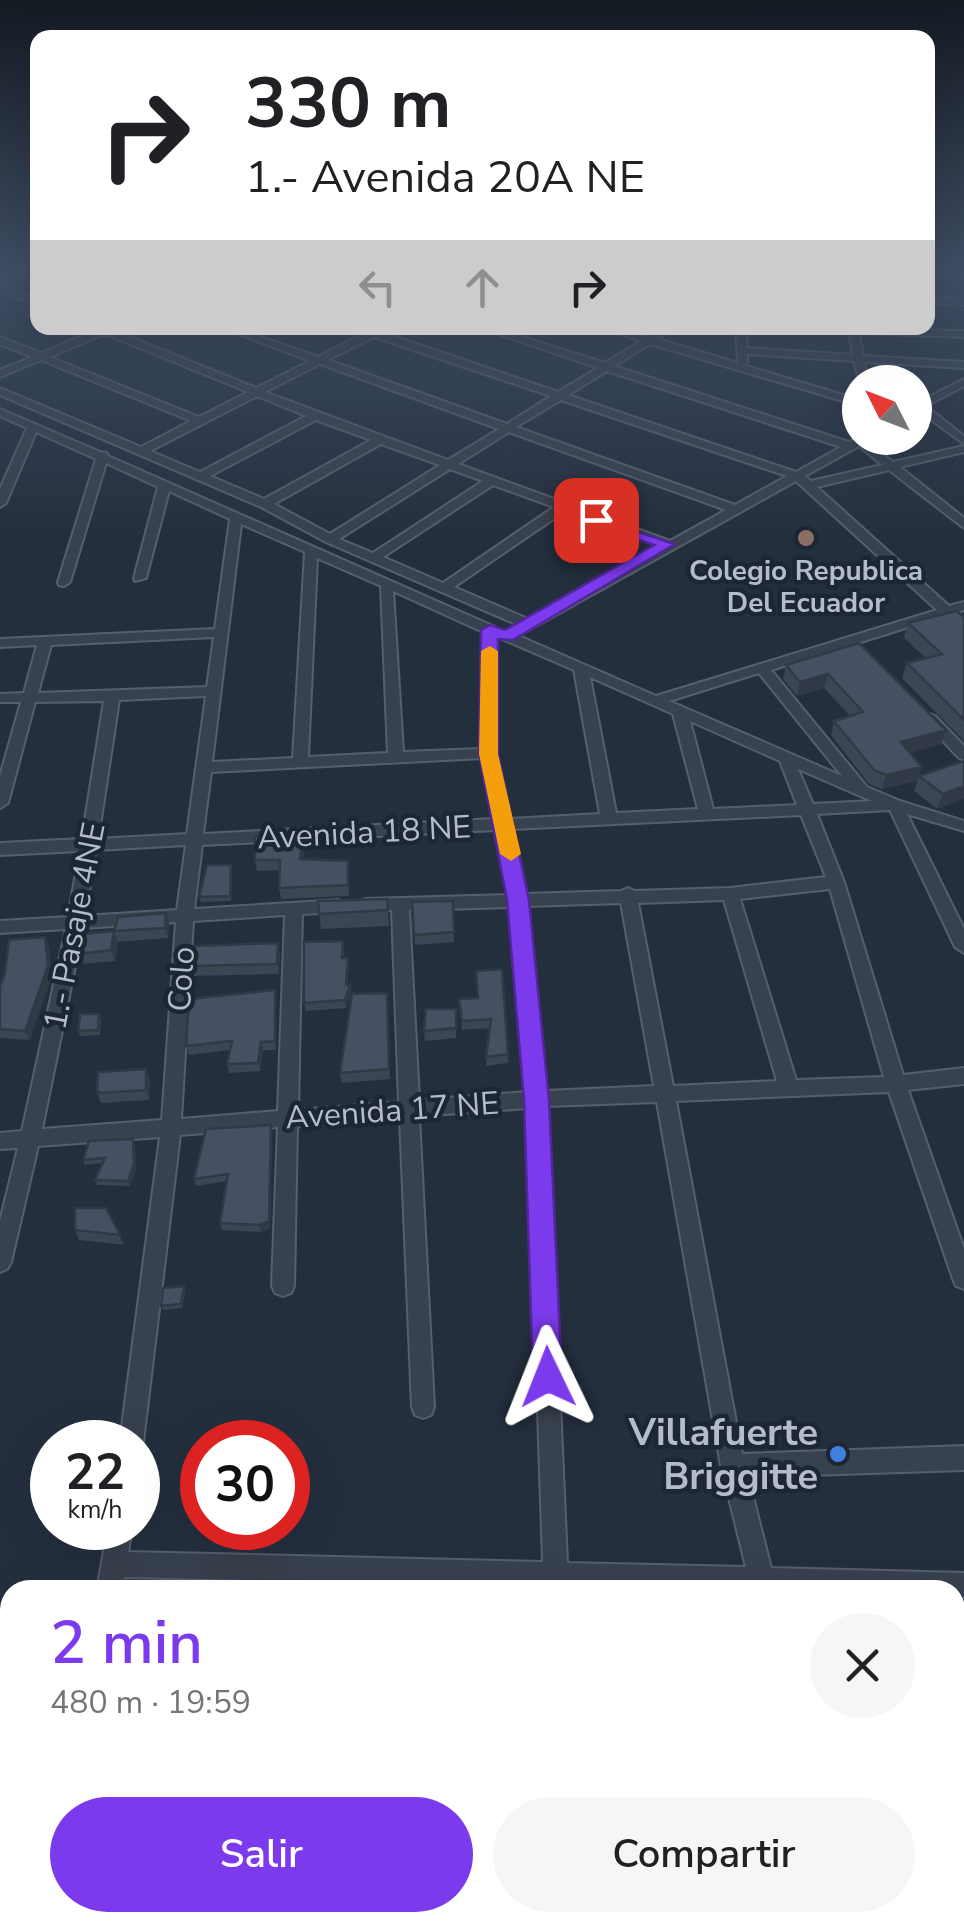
<!DOCTYPE html>
<html lang="es">
<meta charset="utf-8">
<style>
:root{--surface:#fff;--page:#f6f6f6;--text:#202124;--muted:#757577;--accent:#7c3aed}
body{margin:0;font-family:"Nunito Sans",sans-serif;background:var(--page);color:var(--text);height:100vh;display:flex;flex-direction:column;font-size:38px;white-space:nowrap}
*{box-sizing:border-box;margin:0}
p{font-size:32px;color:var(--muted)}
.icon{flex:none;width:55px;height:55px;fill:none;stroke:currentColor;stroke-width:2;stroke-linecap:round;stroke-linejoin:round}
.map{position:relative;flex:1;overflow:hidden}
.drawer{position:absolute;left:0px;top:1580px;width:965px;height:352px;display:flex;flex-direction:column;background:var(--surface);border-radius:30px 30px 0 0;box-shadow:0 10px 40px #0002}
.drawer>*{flex:none}
.banner{position:absolute;left:30px;top:30px;width:905px;height:305px;border-radius:20px;box-shadow:0 10px 40px #0002;background:#fff;color:var(--text);overflow:hidden}
.needle{width:65px;rotate:312deg}
.tools{position:absolute;left:842px;top:365px;display:grid;gap:20px}
.tools a{display:grid;place-items:center;width:90px;height:90px;border-radius:50%;background:var(--surface);box-shadow:0 10px 40px #0002;font-size:50px}
.speed{position:absolute;left:30px;top:1420px;display:flex;gap:20px;font-size:50px;font-weight:700;text-align:center}
.speed>*{display:grid;place-content:center;width:130px;height:130px;border-radius:50%;background:var(--surface);box-shadow:0 10px 40px #0002;line-height:1}
.speed small{font-size:25px;font-weight:400}
.speed .limit{border:15px solid #d22;background:#fff;color:#111}
.pin{position:absolute;display:grid;place-items:center;width:85px;height:85px;color:#fff;margin:-42px;border-radius:20px;box-shadow:0 5px 15px #0006}
.me{position:absolute;width:110px;margin:-55px;rotate:358deg;stroke-linejoin:round;filter:drop-shadow(0 0 8px #0008)}
.turn{display:flex;align-items:center;gap:35px;height:210px;padding:0 50px;font-size:45px}
.turn .icon{width:130px;height:130px;stroke-width:2.5}
.turn b{display:block;font-size:70px;line-height:85px}
.lanes{display:flex;align-items:center;height:95px;padding:0 50px;background:#0003;justify-content:center;gap:50px;direction:ltr}
.lanes .off{opacity:.35}
.round{display:grid;place-items:center;flex:none;width:105px;height:105px;border-radius:52px;background:var(--page)}
.summary{display:flex;align-items:center;justify-content:space-between;height:170px;padding:0 50px}
h1{font-size:60px;font-weight:600;line-height:75px;color:var(--accent)}
.button{display:flex;gap:20px;margin-top:auto;padding:20px 50px}
.button a{flex:1;height:115px;border-radius:60px;background:var(--accent);color:#fff;font-size:40px;font-weight:600;line-height:115px;text-align:center}
.button a+a{background:var(--page);color:var(--text)}
.map>svg:first-child{display:block}
</style>
<div class="map">
<svg width="964" height="1932" viewBox="0 0 964 1932">
<rect width="100%" height="100%" fill="#242f3e"/>
<g fill="none" stroke-linecap="round" stroke-linejoin="round">
<g stroke="#565f6c" stroke-width="4">
<path id="street" d="M23 269H36L0 282V276Z
M957 269H964V279L959 276Z
M0 285 38 299V306L0 291Z
M928 297 964 299V305L928 303Z
M94 328H115L113 330 256 388 310 361 223 328H236L318 357 365 333 353 328H377L381 332 558 392 598 368 481 328H494L605 363 641 341 603 328H617L647 337 662 328H673L657 339 738 363 736 328H746L747 348 853 355 849 332 819 331 814 328 964 331V337L859 333 863 356 964 362V368L864 362 868 382 860 384 854 361 747 354V362L743 365 860 400V406L650 344 614 366 849 442 860 436 870 438 867 442 893 462 964 446V452L900 467 964 518V528L889 470 817 487 949 606 964 602V610L956 613 964 620V631L944 616 771 670 867 787 900 801 964 821V831L907 814 964 929V953L955 947 890 810 817 814 844 882 903 1075 964 1068V1084L908 1090 964 1249V1289L956 1286 953 1279 889 1092 676 1101 742 1454 964 1446V1470L748 1477 771 1568 964 1573V1597H955V1590L568 1588 569 1590H543V1587L125 1577 123 1590H97L108 1528H132L128 1552 543 1562 528 1108 419 1116 434 1407 431 1415 423 1418 415 1415 412 1407 400 1118 297 1126 294 1286 291 1293 283 1296 275 1293 272 1286 278 1127 180 1135 143 1442 138 1451V1442H120L160 1137 38 1146 11 1262 7 1269 0 1272V1221L18 1148 0 1149V1133L22 1131 66 929 0 933V921L68 917 80 851 0 855V843L82 839 104 701 35 702 8 803 0 808V776L21 702H0V694L24 693 37 645 0 647V639L215 629 230 519 169 491 146 578 135 581 134 578 158 487 106 463 70 582 64 586 59 585 58 582 96 459 36 432 6 503 0 507V489L27 428 0 416V409L100 452 107 453 108 456 495 627 496 753 510 819 600 814 574 670 502 639V633H512L656 696 937 610 796 481 525 632H515L513 629 518 625 326 542 261 507 0 395V388L141 447 191 421 41 360 0 377V370L32 357 0 344V337L41 353 96 330ZM105 334 248 392 199 417 50 357ZM374 337 551 396 507 424 328 360ZM320 364 499 429 448 460 265 392ZM607 371 841 447 796 472 568 395ZM257 396 306 416 200 472 150 451ZM561 400 787 476 735 505 516 427ZM316 420 371 440 264 499 210 476ZM509 432 726 510 670 541 458 464ZM381 444 440 465 330 534 274 504ZM859 446 882 465 811 481 805 476ZM450 469 483 481 373 553 339 539ZM493 485 554 507 443 583 383 557ZM565 511 661 546 528 619 454 587ZM241 524 305 552 293 758 212 762ZM317 558 381 586 388 753 308 757ZM393 591 483 632 482 749 403 752ZM214 637 207 687 38 693 51 645ZM759 673 842 776 669 701ZM590 677 673 714 698 809 616 813ZM206 696 187 834 98 839 119 700ZM690 721 780 761 797 805 713 809ZM483 758 494 819 203 834 211 772ZM798 769 872 801 813 804ZM801 815 826 877 730 888 635 891 628 888 621 891 525 894 512 829ZM496 830 509 895 365 899 357 905 365 911 392 910 399 1102 298 1110 302 914 339 912 347 906 339 900 194 909 202 845ZM186 845 177 910 85 916 96 850ZM830 889 884 1077 796 1080 740 899ZM724 900 777 1081 673 1086 638 903ZM621 903 654 1086 546 1091 527 906ZM510 907 527 1092 419 1100 409 910ZM285 915 278 1111 181 1119 193 921ZM176 922 162 1120 42 1129 83 928ZM657 1102 721 1466 746 1567 567 1563 547 1106Z
M964 379V386L926 406 964 436V444L918 410 915 411V404Z
M930 714 935 716 964 746V760L959 758 925 722V716Z
M0 1772H10V1800H0Z
M955 1785H964V1813H955Z
M30 1922H59L58 1932H28Z
M550 1922H580V1932H550Z"/>
</g>
<use href="#street" fill="#38414e" fill-rule="evenodd"/>
</g>
<path fill="#3b4654" d="M964 617V741L902 678 907 663 926 658 904 638 908 623Z
M859 643 941 744 910 753 922 767 917 781 882 789 869 784 831 735 834 721 850 716 824 688 797 696 783 679 786 665Z
M964 761 937 809 914 791 919 776Z
M303 835 305 846 303 859 348 861 349 896 281 899 279 888 280 870 257 871 255 860Z
M232 870 231 901 201 902 199 897Z
M387 899 389 926 321 929 318 901Z
M453 901 454 942 415 945 412 902Z
M169 923 168 938 118 942 115 961 82 964 78 954 114 931Z
M45 937 49 947 52 975 30 1040 0 1038V986Z
M344 949V958L349 966 347 985H350L351 993 346 1008 306 1011 304 1003Z
M280 954 279 974 193 976 191 966Z
M476 971 508 1054V1063L486 1066 490 1028 462 1030 459 999 478 998Z
M275 990 276 999V1050H263L260 1071 229 1073 227 1064 230 1050 189 1055 186 1046Z
M388 1003 390 1079 341 1083 340 1073Z
M456 1009V1038L425 1041 424 1031Z
M99 1014 101 1019 100 1035 80 1036 78 1031Z
M146 1069 150 1079 149 1100 101 1103 97 1093Z
M272 1132 270 1228 261 1232 222 1230 220 1223 227 1181 196 1186 194 1179Z
M135 1144 136 1169 130 1186 97 1185 95 1180 102 1163 85 1165 83 1160Z
M106 1208 124 1245 79 1240 75 1230Z
M184 1286 185 1290 182 1308 163 1310 161 1306Z"/>
<path fill="#303945" d="M828 674 824 688 797 696 800 682Z
M946 730 941 744 897 757 901 742Z
M922 767 917 781 882 789 886 775Z
M964 786V799L937 809 943 794Z
M303 835 305 846 301 869 300 859Z
M166 913 169 923 168 938 165 928Z
M114 931 118 942 115 961 111 950Z
M45 937 49 947 52 975 30 1040 25 1031Z
M278 943 280 954 279 974 277 964Z
M350 985 351 993 346 1008 345 1000Z
M275 990 276 999V1050L275 1041Z
M261 1042 263 1050 260 1071 258 1063Z
M146 1069 150 1079 149 1100 146 1090Z
M271 1125 272 1132 270 1228 261 1232 259 1225Z
M133 1139 135 1144 136 1169 130 1186 128 1181Z"/>
<path fill="#455162" stroke="#303945" stroke-width="2.5" d="M956 611 964 617V720L907 663 942 654 908 623Z
M859 643 946 730 901 742 922 767 886 775 874 770 834 721 863 712 828 674 800 682 786 665Z
M964 761V786L943 794 919 776Z
M303 835 300 859 348 861V885L279 888 280 860H255V836Z
M207 865H231L230 896 199 897Z
M387 899 388 910 319 914 318 901Z
M453 901 454 932 414 935 412 902Z
M166 913 165 928 114 931 118 917Z
M114 931 111 950 78 954 85 934Z
M45 937 48 966 25 1031 0 1029V986L5 974 9 940Z
M343 941 342 958H348L346 985H350L345 1000 304 1003V942Z
M278 943 277 964 191 966 193 946Z
M502 969 508 1054 486 1057 491 1019 462 1021 459 999 478 998 476 971Z
M275 990V1041L261 1042 258 1063 227 1064 232 1041 186 1046 189 999Z
M387 993 389 1069 340 1073 352 994Z
M426 1009H456V1028L424 1031Z
M80 1014H99L98 1030 78 1031Z
M146 1069V1090L97 1093 98 1072Z
M271 1125 269 1221 259 1225 220 1223 228 1174 194 1179 206 1129Z
M133 1139 134 1164 128 1181 95 1180 105 1158 83 1160 89 1141Z
M75 1208H106L120 1235 75 1230Z
M184 1286 181 1304 161 1306 163 1288Z"/>
<linearGradient id="sky" x2="0" y2="1"><stop stop-color="#141a22"/><stop offset="0.5" stop-color="#3f4d63"/><stop offset="1" stop-color="#3f4d63" stop-opacity="0"/></linearGradient>
<rect width="964" height="539" fill="url(#sky)"/>
<path fill="#7c3aed" stroke="#51269a" stroke-width="2.5" d="M591 517 675 544 513 640 498 639V754L529 900 549 1100 562 1377 558 1387 548 1391 537 1387 533 1377 524 1100 507 900 479 754 481 630 490 625 505 630 654 545 591 523Z"/>
<path fill="#f59e0b" d="M490 646 498 651V754L521 854 511 861 500 854 479 754 481 651Z"/>
<circle fill="#8d6e63" stroke="#1d2633" stroke-width="4" cx="806" cy="538" r="10"/>
<circle fill="#3f7fe0" stroke="#1d2633" stroke-width="4" cx="838" cy="1454" r="10"/>
<g text-anchor="middle" stroke-width="9" stroke-linejoin="round" paint-order="stroke">
<g font-size="28" font-weight="bold" fill="#b4bcc9" stroke="#1d2633">
<text x="806" y="580">Colegio Republica<tspan x="806" dy="32">Del Ecuador</tspan></text>
</g>
<g font-size="32" fill="#b4bcc9" stroke="#1d2633">
<text transform="translate(364 832) rotate(-3)" y="11">Avenida 18 NE</text>
<text transform="translate(74 926) rotate(-79)" y="11">1.- Pasaje 4NE</text>
<text transform="translate(181 979) rotate(-86)" y="11">Colo</text>
<text transform="translate(392 1110) rotate(-4)" y="11">Avenida 17 NE</text>
</g>
<g font-size="38" font-weight="bold" fill="#b4bcc9" stroke="#1d2633" text-anchor="end">
<text x="818" y="1445">Villafuerte<tspan x="818" dy="44">Briggitte</tspan></text>
</g>
</g>
</svg>
<div class="tools">
<a><svg class="needle" viewBox="-14 -14 28 28"><path d="M0-13l5 13h-10z" fill="#e53935"/><path d="M0 13l5-13h-10z" fill="#757577"/></svg></a>
</div>
<div class="speed"><div>22<small>km/h</small></div><div class="limit">30</div></div>
<div class="pin" style="left:596px;top:520px;background:#d93025"><svg class="icon" aria-label="arrive" viewBox="0 0 24 24"><path d="M6 21V4h12l-3 4 3 4H6"/></svg></div>
<svg class="me" style="left:548px;top:1377px" viewBox="-20 -20 40 40"><path d="M0-17L14 15 0 8-14 15z" fill="#7c3aed" stroke="#fff" stroke-width="4"/></svg>
<div class="banner">
<div class="turn"><svg class="icon" aria-label="right" viewBox="0 0 24 24"><path d="M7 20v-9h11M14 6l5 5-5 5"/></svg><div><b>330 m</b>1.- Avenida 20A NE</div></div>
<div class="lanes"><svg class="icon off" aria-label="left" viewBox="0 0 24 24"><path d="M17 20v-9H6M10 6l-5 5 5 5"/></svg><svg class="icon off" aria-label="ahead" viewBox="0 0 24 24"><path d="M12 20V5M6 11l6-6 6 6"/></svg><svg class="icon" aria-label="right" viewBox="0 0 24 24"><path d="M7 20v-9h11M14 6l5 5-5 5"/></svg></div>
</div>
<section class="drawer">
<div class="summary"><div><h1>2 min</h1><p>480 m · 19:59</p></div><a class="round"><svg class="icon" aria-label="close" viewBox="0 0 24 24"><path d="M6 6l12 12M18 6L6 18"/></svg></a></div>
<div class="button"><a>Salir</a><a>Compartir</a></div>
</section>
</div>
